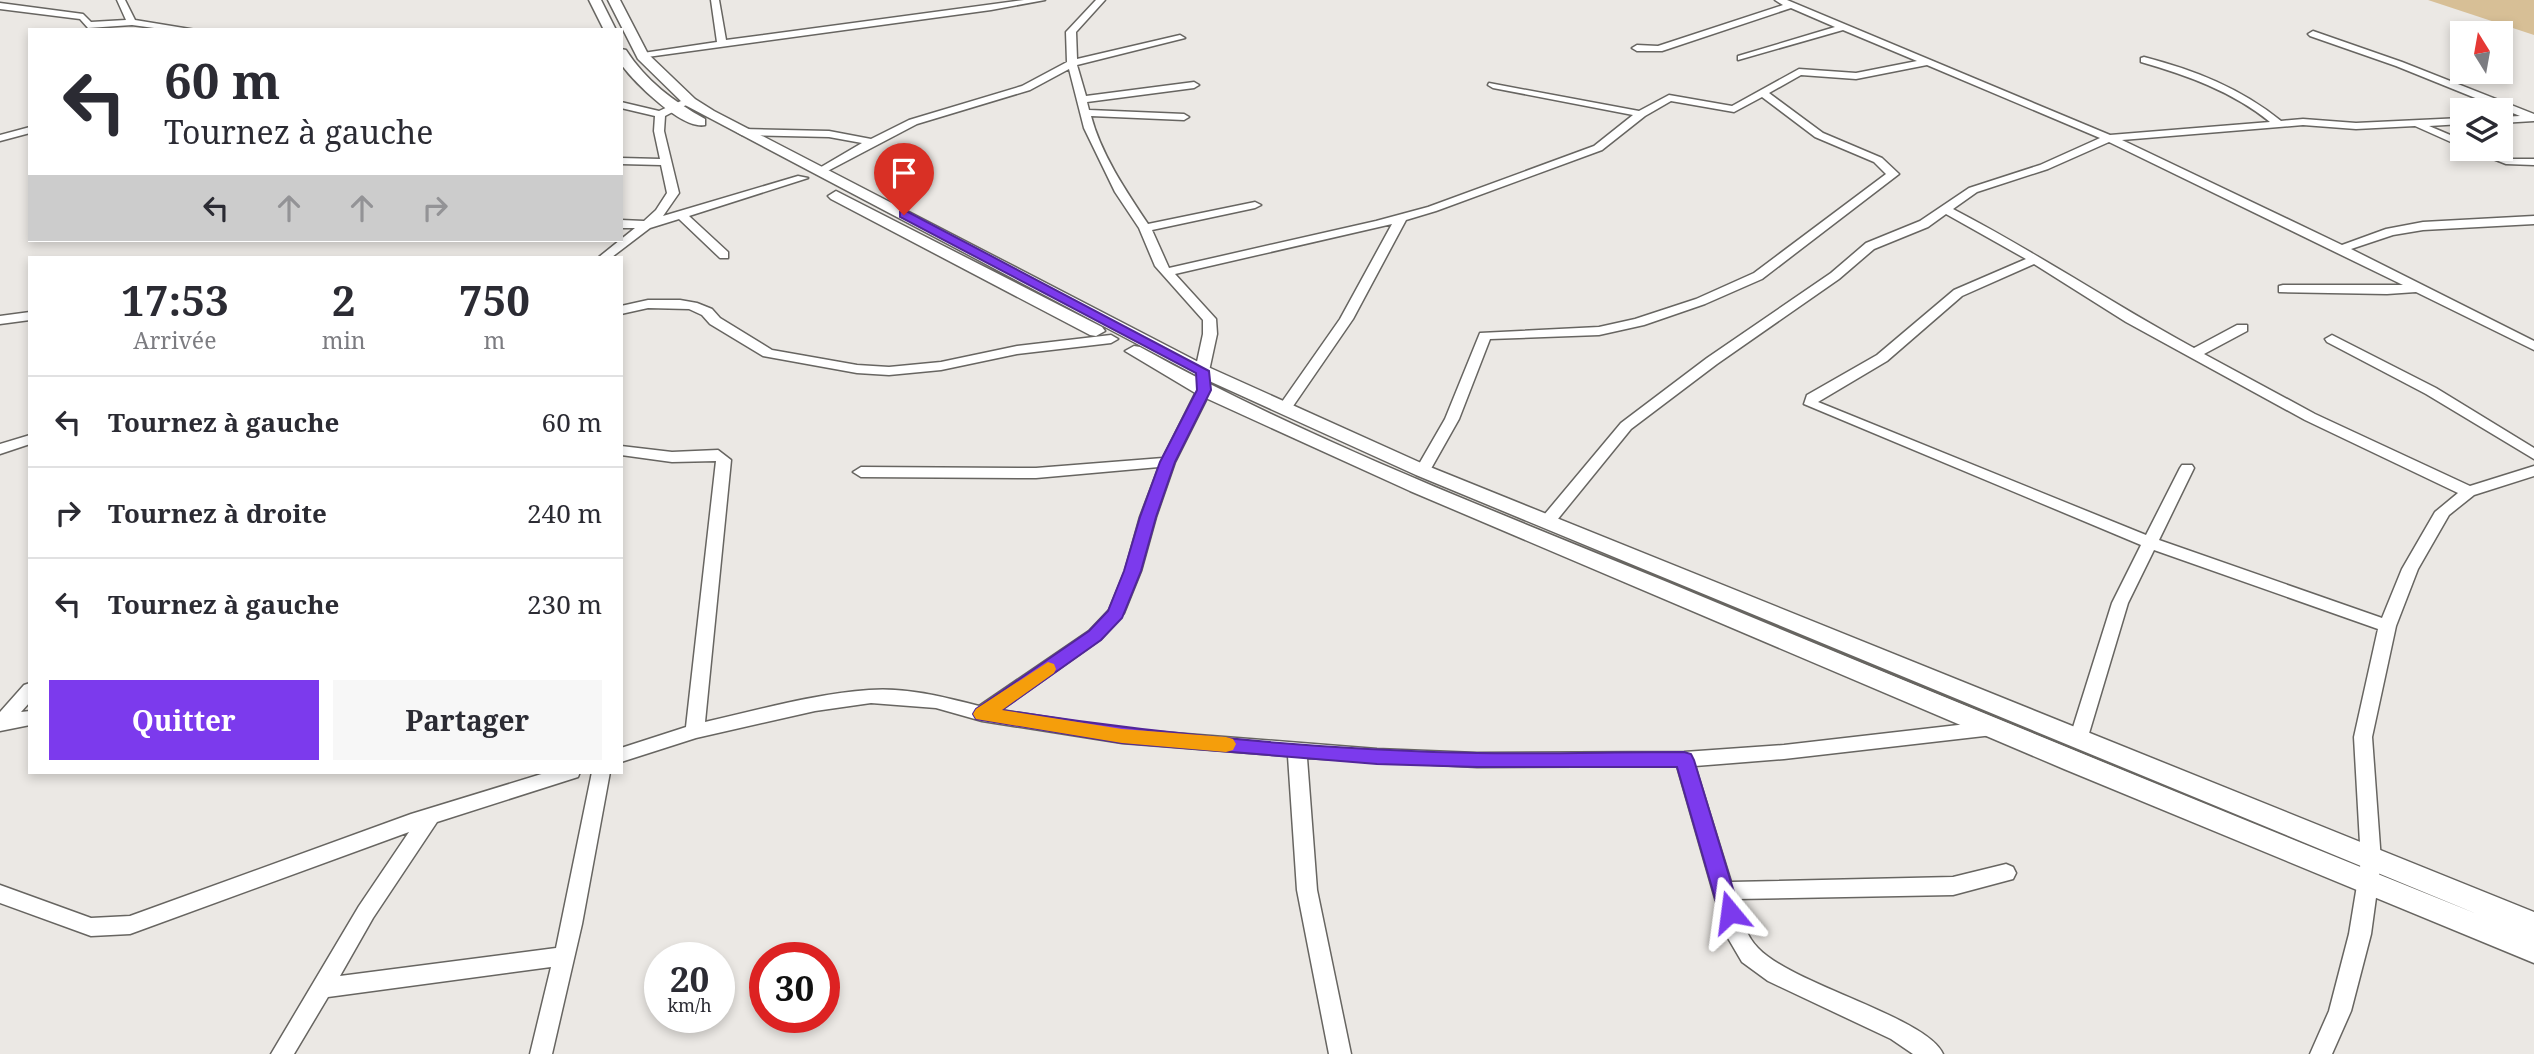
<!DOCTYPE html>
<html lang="fr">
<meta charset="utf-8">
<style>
:root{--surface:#fff;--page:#f7f7f7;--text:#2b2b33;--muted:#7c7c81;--line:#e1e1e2;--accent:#7c3aed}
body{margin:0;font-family:"Noto Serif",serif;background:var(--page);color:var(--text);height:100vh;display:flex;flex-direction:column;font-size:26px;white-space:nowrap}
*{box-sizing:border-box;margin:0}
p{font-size:23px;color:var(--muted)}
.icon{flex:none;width:38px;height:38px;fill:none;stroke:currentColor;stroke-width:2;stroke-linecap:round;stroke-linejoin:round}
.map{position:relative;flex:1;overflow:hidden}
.details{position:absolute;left:28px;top:256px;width:595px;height:518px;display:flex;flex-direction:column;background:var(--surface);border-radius:0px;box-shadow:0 4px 10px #0003}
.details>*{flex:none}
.banner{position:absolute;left:28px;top:28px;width:595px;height:214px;border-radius:0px;box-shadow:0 4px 10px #0003;background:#fff;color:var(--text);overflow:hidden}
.needle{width:46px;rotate:349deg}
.tools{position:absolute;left:2450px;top:21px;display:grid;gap:14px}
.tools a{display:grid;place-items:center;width:63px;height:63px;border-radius:0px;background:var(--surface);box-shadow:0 4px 10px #0003;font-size:35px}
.speed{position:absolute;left:644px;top:942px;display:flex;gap:14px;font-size:35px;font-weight:700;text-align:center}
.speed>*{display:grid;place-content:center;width:91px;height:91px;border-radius:50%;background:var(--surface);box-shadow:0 4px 10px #0003;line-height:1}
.speed small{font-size:18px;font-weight:400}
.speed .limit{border:10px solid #d22;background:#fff;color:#111}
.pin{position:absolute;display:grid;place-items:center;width:60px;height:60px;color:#fff;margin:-72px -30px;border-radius:50% 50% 50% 0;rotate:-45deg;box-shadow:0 0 7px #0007}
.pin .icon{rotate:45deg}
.me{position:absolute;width:77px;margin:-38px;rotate:344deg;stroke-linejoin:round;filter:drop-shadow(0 0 5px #0008)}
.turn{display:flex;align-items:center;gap:24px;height:147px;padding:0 21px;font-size:32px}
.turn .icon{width:91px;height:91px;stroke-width:2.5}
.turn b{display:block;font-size:49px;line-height:60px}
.lanes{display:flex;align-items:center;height:66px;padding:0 21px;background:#0003;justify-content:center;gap:35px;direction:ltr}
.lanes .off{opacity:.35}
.eta{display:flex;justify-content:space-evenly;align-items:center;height:119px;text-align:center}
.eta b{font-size:42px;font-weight:700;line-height:49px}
.action{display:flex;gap:14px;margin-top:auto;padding:14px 21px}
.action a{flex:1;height:80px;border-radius:0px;background:var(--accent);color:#fff;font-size:28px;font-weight:700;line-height:80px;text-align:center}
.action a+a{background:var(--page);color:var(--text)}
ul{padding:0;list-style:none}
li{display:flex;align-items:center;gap:21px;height:91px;padding:0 21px;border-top:2px solid var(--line)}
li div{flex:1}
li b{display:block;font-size:26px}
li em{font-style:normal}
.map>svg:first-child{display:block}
</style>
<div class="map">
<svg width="2534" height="1054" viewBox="0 0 2534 1054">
<rect width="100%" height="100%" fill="#ebe8e4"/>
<path fill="#d7bf96" d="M2428 0H2534V35Z"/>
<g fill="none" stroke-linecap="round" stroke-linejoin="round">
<g stroke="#676561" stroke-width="3">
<path id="street" d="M117 0H125L135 20 196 30H169L132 25 88 28 80 19 0 9V3L83 14 91 22 126 20Z
M711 0H719L726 40 1024 0H1045L991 10 640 58V54L643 53 717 42Z
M1096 0H1105L1076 32 1077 59 1180 35 1185 38 1077 65 1086 96 1194 82 1199 85 1194 88 1087 102 1089 110 1184 114 1189 117 1184 120 1091 116C1101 154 1126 191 1148 224L1255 202 1261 205 1255 208 1152 230 1169 268 1376 221 1428 207 1594 146 1633 115 1493 88 1488 85 1489 83 1639 111 1669 95 1732 106 1799 69 1856 73 1917 61 1843 30 1738 60V56L1835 27 1791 8 1662 51H1637L1632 48 1637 45 1658 46 1783 5 1775 0H1787L2110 135 2270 122C2232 91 2186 75 2141 62V58L2144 57C2194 70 2241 88 2281 121L2303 119 2356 123 2462 118V124L2429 126 2462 140V147L2415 126 2356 129 2303 125 2122 140 2342 245 2386 229 2423 222 2534 216V224L2423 230 2393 235 2351 249 2534 341V350L2416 292 2387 294 2279 292V286L2283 285H2403L2109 142 2048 169 1977 192 1953 209C2036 252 2113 304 2194 348L2237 325H2247V331L2204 354 2315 414 2470 486 2534 466V476L2474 495 2449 515 2418 569 2396 626 2372 737 2381 861 2371 934 2351 1011 2332 1054H2310L2329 1011 2349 934 2361 861 2354 737 2378 629 2154 550 2128 603 2087 740 2085 745 2078 747 2071 745 2069 740 2112 603 2141 545 1804 404 1807 395 1877 355 1954 290 2026 259 1946 214 1928 227 1874 249 1839 279 1717 364 1631 429 1553 525H1541L1539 521 1621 423 1707 358 1831 273 1866 243 1920 221 1969 188 2040 165 2100 138 1927 65 1856 79 1801 75 1769 93 1823 133 1882 158 1899 174 1762 279 1705 304 1644 325 1599 335 1490 339 1459 419 1428 474 1423 476 1415 471 1445 419 1480 333 1599 327 1635 319 1696 299 1754 273 1886 174 1874 162 1815 137 1762 97 1734 112 1671 101 1645 116 1602 150 1436 211 1406 220 1353 319 1289 412 1284 413 1277 409 1340 319 1392 224 1175 274 1216 319 1217 334 1209 371 1211 390 1175 462 1156 517 1141 571 1124 613 1101 639 1001 710 1122 729 1377 749 1477 753 1684 752 1784 745 1993 721 1999 723 2002 728 1999 733 1993 735 1784 759 1695 766 1731 882 1953 877 2006 864 2013 867 2016 873 2013 879 1953 895 1736 899C1741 916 1745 935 1758 948 1793 985 1927 1017 1943 1054H1913L1891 1039 1768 981 1742 962 1725 933 1677 766 1477 767 1307 758 1317 890 1351 1054H1329L1297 890 1288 756 1122 743 982 721 936 708 871 703 815 711 696 738 621 762V748L686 727 716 461 672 462 621 455V446L672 452 718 450 731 460 705 722C759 710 813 694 869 690 906 687 944 697 979 706L1089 631 1109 610 1125 571 1140 517 1159 467 1036 478 861 477 853 472 861 467 1036 468 1163 458 1197 390 1195 371 1203 334V320L1155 266 1139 228 1115 192 1084 128 1069 69 1030 90 917 124 820 175 814 172 816 170 862 143 829 137 742 135 737 132 742 129 829 131 871 139 909 120 1022 86 1067 62 1066 32ZM2034 264 2126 322 2305 420 2458 493 2435 512 2402 569 2382 618 2159 540 2194 468 2192 465H2182L2180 468 2146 535 1818 402 1887 361 1962 296Z
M2313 31 2402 62 2534 114V121L2501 123V117L2520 116 2396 66 2310 36 2308 34Z
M681 101 690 103 665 116 664 131 679 193 663 216 798 176 808 178 689 216 728 252V258H720L679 219 650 228 612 257H599L635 228H621V220L644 221 656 210 667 193 661 165 621 164V158L660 159 654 131 655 116 621 108V102L659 111Z
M30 127V133L0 141V135Z
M2468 149H2483L2511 159H2534V165L2506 164Z
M648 300H680L697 303 712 309 720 318 772 350 857 365 889 367 941 362 1017 346 1111 335 1118 339 1111 343 1017 354 941 370 889 375 857 373 763 356 710 324 702 315 689 309 648 308 621 314V306Z
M30 312V320L0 324V316Z
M2332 335 2436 388 2534 448V459L2426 394 2327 342 2325 339Z
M30 435V444L0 454V444Z
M30 683V702L21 712 30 711V725L0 731V712L24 685Z
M548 772H580L578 777 437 822 373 918 340 976 556 948 592 772H610L582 924 552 1054H530L551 967 328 997 294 1054H271L359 906 409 832 130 934 91 936 0 903V885L91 918 130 916 411 814Z"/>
</g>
<g stroke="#676561" stroke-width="3">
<path id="secondary" d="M589 0H601L616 30H604Z
M608 0H620L648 54 695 99 714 111 1208 367 1430 467 2534 912V963L2064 769 1410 491 1197 394 1125 351 1134 346 1140 347C1308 440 1490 509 1667 582 1936 694 2206 805 2477 914L1416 475 1196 375 685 105 638 59Z
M621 49 626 50C646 81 673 101 705 119V125C682 130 634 82 621 64Z
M836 191 1102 327 1105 331 1096 336 1090 335 831 199 828 196Z"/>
</g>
<use href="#street" fill="#fff" fill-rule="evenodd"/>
<use href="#secondary" fill="#fff" fill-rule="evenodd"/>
</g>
<path fill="#7c3aed" stroke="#51269a" stroke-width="2" d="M900 212H908L1209 371 1211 390 1175 462 1156 517 1141 571 1122 618 1101 640 1002 710C1158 734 1318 750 1477 753 1546 754 1615 752 1684 752L1691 754 1694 760 1740 912 1737 918 1730 921 1722 918 1719 912 1677 767H1477L1377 764 1122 743 976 719 973 714 976 709 1089 631 1108 611 1124 571 1140 517 1160 462 1197 390 1196 373 900 217Z"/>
<path fill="#f59e0b" d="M1048 662 1054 664 1056 669 1054 673 1002 710 1122 729 1226 737 1233 739 1236 744 1233 750 1226 752 1122 743 976 719 973 714 976 709Z"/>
</svg>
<div class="tools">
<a><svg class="needle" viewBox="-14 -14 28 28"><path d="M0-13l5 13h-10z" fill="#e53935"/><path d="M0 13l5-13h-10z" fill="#7c7c81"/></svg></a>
<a><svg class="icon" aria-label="layers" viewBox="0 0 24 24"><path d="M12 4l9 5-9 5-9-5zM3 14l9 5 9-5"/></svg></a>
</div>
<div class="speed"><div>20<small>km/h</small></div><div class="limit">30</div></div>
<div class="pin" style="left:904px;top:215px;background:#d93025"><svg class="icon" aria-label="arrive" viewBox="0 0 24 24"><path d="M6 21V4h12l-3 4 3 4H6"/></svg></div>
<svg class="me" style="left:1730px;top:912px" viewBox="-20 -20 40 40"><path d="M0-17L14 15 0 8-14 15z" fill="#7c3aed" stroke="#fff" stroke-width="4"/></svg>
<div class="banner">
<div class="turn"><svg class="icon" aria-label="left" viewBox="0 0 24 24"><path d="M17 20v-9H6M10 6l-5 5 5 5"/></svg><div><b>60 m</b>Tournez à gauche</div></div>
<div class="lanes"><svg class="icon" aria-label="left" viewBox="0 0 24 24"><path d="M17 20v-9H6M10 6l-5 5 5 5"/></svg><svg class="icon off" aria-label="ahead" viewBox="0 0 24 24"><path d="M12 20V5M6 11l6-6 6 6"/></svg><svg class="icon off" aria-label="ahead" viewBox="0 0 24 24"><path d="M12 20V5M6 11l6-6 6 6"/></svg><svg class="icon off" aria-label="right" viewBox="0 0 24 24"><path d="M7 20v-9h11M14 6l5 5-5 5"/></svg></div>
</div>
<section class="details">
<div class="eta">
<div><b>17:53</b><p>Arrivée</p></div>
<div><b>2</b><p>min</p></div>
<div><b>750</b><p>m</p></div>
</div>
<ul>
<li><svg class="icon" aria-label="left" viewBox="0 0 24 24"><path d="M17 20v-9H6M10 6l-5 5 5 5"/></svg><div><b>Tournez à gauche</b></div><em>60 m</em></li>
<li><svg class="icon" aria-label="right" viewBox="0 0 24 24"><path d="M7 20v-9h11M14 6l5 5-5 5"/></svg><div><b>Tournez à droite</b></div><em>240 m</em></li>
<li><svg class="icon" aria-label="left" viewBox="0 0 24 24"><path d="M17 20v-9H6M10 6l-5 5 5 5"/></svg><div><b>Tournez à gauche</b></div><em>230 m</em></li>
</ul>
<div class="action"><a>Quitter</a><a>Partager</a></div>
</section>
</div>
